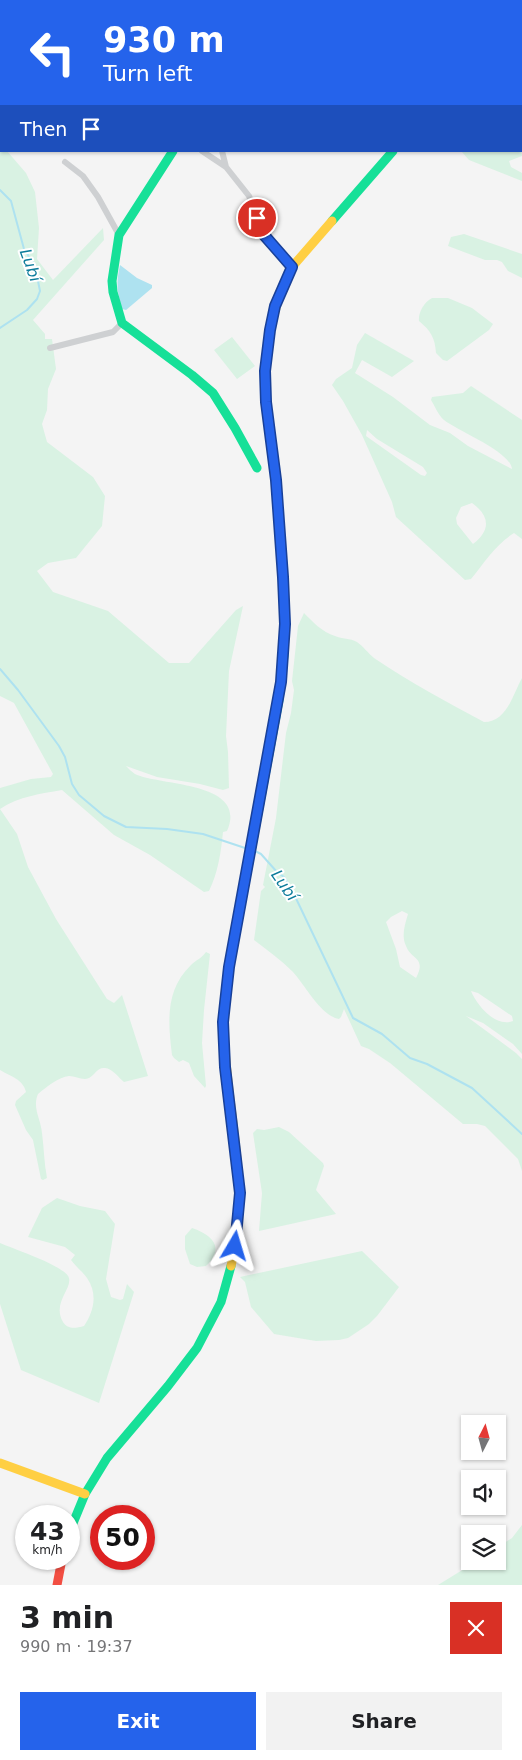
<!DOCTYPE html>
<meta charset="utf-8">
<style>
:root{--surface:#fff;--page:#f2f2f2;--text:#202124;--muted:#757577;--accent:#2563eb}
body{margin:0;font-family:"DejaVu Sans",sans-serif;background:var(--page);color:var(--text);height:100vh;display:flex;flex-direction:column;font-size:19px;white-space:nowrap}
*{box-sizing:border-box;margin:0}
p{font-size:16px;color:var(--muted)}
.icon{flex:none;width:28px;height:28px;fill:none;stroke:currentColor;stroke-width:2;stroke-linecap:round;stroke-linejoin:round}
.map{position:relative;height:1585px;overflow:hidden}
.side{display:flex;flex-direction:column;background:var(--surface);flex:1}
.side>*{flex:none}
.hud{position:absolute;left:0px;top:0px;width:522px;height:152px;box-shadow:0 1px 4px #0004;background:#2563eb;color:#fff;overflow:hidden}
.needle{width:32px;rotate:6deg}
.tools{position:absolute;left:461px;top:1415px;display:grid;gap:10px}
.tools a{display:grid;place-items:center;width:45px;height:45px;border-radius:0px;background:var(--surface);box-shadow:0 1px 4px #0004;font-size:25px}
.speed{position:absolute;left:15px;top:1505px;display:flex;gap:10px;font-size:25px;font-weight:700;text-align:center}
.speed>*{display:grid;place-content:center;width:65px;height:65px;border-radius:50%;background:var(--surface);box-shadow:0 1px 4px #0004;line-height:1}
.speed small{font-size:12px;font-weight:400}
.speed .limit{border:8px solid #d22;background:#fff;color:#111}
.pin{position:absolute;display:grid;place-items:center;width:42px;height:42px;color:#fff;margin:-21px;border:2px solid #fff;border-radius:50%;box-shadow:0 1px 5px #0007}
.me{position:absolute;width:55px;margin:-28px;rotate:7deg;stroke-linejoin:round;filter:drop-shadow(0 0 4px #0008)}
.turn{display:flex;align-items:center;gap:18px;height:105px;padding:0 20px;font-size:22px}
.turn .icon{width:65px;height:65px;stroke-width:2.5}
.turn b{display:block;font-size:35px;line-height:42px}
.then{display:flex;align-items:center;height:48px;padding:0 20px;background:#0003;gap:10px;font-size:19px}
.round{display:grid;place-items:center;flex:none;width:52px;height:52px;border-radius:0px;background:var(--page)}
.headline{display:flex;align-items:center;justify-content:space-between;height:85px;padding:0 20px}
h1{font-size:30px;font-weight:600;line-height:38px}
.button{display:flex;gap:10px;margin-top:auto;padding:10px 20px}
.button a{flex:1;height:58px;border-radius:0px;background:var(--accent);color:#fff;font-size:20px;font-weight:600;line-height:58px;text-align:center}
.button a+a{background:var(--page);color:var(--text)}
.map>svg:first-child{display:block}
</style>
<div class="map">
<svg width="522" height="1585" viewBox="0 0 522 1585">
<rect width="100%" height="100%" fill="#f4f4f4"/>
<path fill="#d9f2e3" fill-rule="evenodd" d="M521 104 522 156 509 161 511 167 522 173V181L469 160 461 151H521Z
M0 140 1 151H7L26 173 35 192 39 228 37 259 53 280 103 228 104 240 33 320 45 334V339H52L56 369 48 389 47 410 42 424 47 442 93 477 105 496 102 526 76 558 48 563 37 571 53 592 108 611 169 663H189L236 610 243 606 229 671 226 736 228 752 229 788 223 790 200 784 157 777 126 766C129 769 132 772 135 774 159 786 249 781 227 831L223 832C221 852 218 873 209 891L204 892 150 855 114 835 62 790C40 794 20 796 0 809L17 834 28 867 56 919 107 999 114 1003 122 995 148 1076 124 1082C119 1078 112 1068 105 1068 97 1067 95 1075 89 1078 83 1081 76 1076 69 1076 59 1077 46 1087 38 1094 32 1108 41 1119 42 1133 44 1148 44 1163 47 1178L43 1180 41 1179 33 1140 26 1130 15 1105 16 1101 26 1092C23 1079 10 1076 0 1070V788L31 779 51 777 53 774 14 703 0 696Z
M464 234 522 254V278L508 271 502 262 497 260H485L448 246 451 237Z
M432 298H448L472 308 493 324 489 330 447 361 443 360 436 353C435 338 431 331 419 321 418 313 424 302 432 298Z
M365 333 414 361 392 377 362 360 355 373 393 397 430 425 450 433 468 446 512 469C511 452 458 431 444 420 438 415 435 406 431 400L432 397 463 393 471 386 522 420V539L514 533C496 544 484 563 471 579L465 580 396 517 392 502 362 435 343 401 332 385 336 379 352 368 357 345ZM367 430 377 439 423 467 427 473 425 476 421 475 366 436ZM472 503C490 516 491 530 473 544L457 524 456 518 461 507Z
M232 337 255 366 237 379 214 350Z
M304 613C313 622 322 632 335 636 342 639 350 638 357 642 363 646 368 653 374 658 409 682 447 702 484 722 507 722 513 694 522 678V1054L513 1044 483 1023 466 1016 516 1053 522 1059V1171L518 1159 485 1126 477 1124H463L390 1063 369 1049 361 1046 344 1009 341 1017 339 1019C321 1016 305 985 293 972 281 960 267 950 254 940L261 891 265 887 263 885 276 818 286 733 291 713 294 690 292 681 298 626ZM402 911 408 914C405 925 401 935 406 946 411 960 427 957 416 978L400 967 396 949 386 922 391 917ZM471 991 478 993 512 1016 513 1021C495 1028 477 1005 471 991Z
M206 952 210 954 204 1010 202 1043 206 1086 205 1088 194 1076 189 1063 183 1060 179 1062 174 1058 172 1055C168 1022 165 990 191 965 196 960 202 958 206 952Z
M279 1127 289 1132 323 1163 324 1166 316 1190 336 1214 259 1231 262 1193 253 1133 257 1129 264 1130Z
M57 1198 80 1206 105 1211 115 1224 106 1279 111 1297 120 1300 123 1299 127 1284 134 1292 99 1403 21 1370 0 1304V1243C13 1249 66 1266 69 1278 72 1289 52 1303 63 1322 68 1330 76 1328 84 1326 94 1311 98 1294 87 1278 82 1271 76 1267 71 1260L75 1255 65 1247 28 1237 42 1208Z
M192 1228C213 1235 225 1248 206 1266L197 1267 190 1264 185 1249V1236Z
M362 1251 399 1287 377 1316 369 1324 348 1338 339 1340 316 1341 274 1334 251 1307 245 1282 240 1277Z
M522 1525V1585H438L477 1561H498V1547L512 1538Z"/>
<path fill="#aee2f0" d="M120 265 137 278 152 285V288L126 310 122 309C117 291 116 283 120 265Z"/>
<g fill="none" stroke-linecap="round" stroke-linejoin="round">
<path stroke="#aee2f0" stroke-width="2" d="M0 190 11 201 24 249 35 266 40 291 37 299 27 310 0 328
M0 669 18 690 59 746 65 757 72 784 79 795 104 816 126 827 167 829 203 834 248 849
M255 851 261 854 277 872 284 877 292 890 353 1018 382 1034 410 1058 427 1064 472 1088 522 1134"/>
<path stroke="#ced0d2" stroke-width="6" d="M422 0 424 1
M297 1V0
M312 1 314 0
M494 1 497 0
M202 151 226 167 249 196 265 235 292 267
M222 151 226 167
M65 162 83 176 98 197 119 235
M50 348 113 332 122 323"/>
<path stroke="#16e098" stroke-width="9" d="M173 151 119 235 112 281 113 292 122 323 192 375 213 393 235 428 257 468
M332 221 393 151
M228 976 279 700 284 655V635
M69 1533 85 1494 107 1458 168 1386 197 1348 221 1302 231 1266"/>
<path stroke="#ffcf43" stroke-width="9" d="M284 635V604L276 480 266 402 265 371 270 330 280 293 292 267 332 221
M228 976C211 1072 257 1172 231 1266
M0 1463 85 1494"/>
<path stroke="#f24e42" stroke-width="9" d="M513 1 514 0
M57 1585 62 1559"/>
</g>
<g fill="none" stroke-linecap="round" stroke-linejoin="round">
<g stroke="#184099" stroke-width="12">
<path id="route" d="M235 1246 240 1193 225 1067 223 1022 229 967 281 682 285 624 283 577 276 480 266 402 265 371 270 330 275 306 292 267 264 235 257 218"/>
</g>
<use href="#route" stroke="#2563eb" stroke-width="9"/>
</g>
<g text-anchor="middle" stroke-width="4" stroke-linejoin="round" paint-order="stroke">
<g font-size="16" font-style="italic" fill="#0c7c9b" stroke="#fff">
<text transform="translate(31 265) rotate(70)" y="6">Lubí</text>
<text transform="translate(285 885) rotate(55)" y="6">Lubí</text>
</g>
</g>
</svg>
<div class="tools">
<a><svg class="needle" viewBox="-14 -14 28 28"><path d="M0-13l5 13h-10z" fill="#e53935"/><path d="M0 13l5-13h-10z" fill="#757577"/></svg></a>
<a><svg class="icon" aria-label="sound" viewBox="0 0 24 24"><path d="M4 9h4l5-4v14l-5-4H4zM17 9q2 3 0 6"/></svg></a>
<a><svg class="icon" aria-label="layers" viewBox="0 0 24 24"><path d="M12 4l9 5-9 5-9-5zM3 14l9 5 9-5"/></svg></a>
</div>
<div class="speed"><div>43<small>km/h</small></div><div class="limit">50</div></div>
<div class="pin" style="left:257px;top:218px;background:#d93025"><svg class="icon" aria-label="arrive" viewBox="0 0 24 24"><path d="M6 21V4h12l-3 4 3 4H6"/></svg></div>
<svg class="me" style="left:235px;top:1246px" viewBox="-20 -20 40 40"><path d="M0-17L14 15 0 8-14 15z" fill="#2563eb" stroke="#fff" stroke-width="4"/></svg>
<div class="hud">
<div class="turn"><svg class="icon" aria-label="left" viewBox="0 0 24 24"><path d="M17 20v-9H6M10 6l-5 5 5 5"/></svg><div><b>930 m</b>Turn left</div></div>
<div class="then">Then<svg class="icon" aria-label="arrive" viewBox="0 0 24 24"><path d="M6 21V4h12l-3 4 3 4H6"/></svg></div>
</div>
</div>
<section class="side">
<div class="headline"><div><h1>3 min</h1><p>990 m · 19:37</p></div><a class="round" style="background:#d93025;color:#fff"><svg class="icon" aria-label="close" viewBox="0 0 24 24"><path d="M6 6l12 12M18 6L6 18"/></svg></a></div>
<div class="button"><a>Exit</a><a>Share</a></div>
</section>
